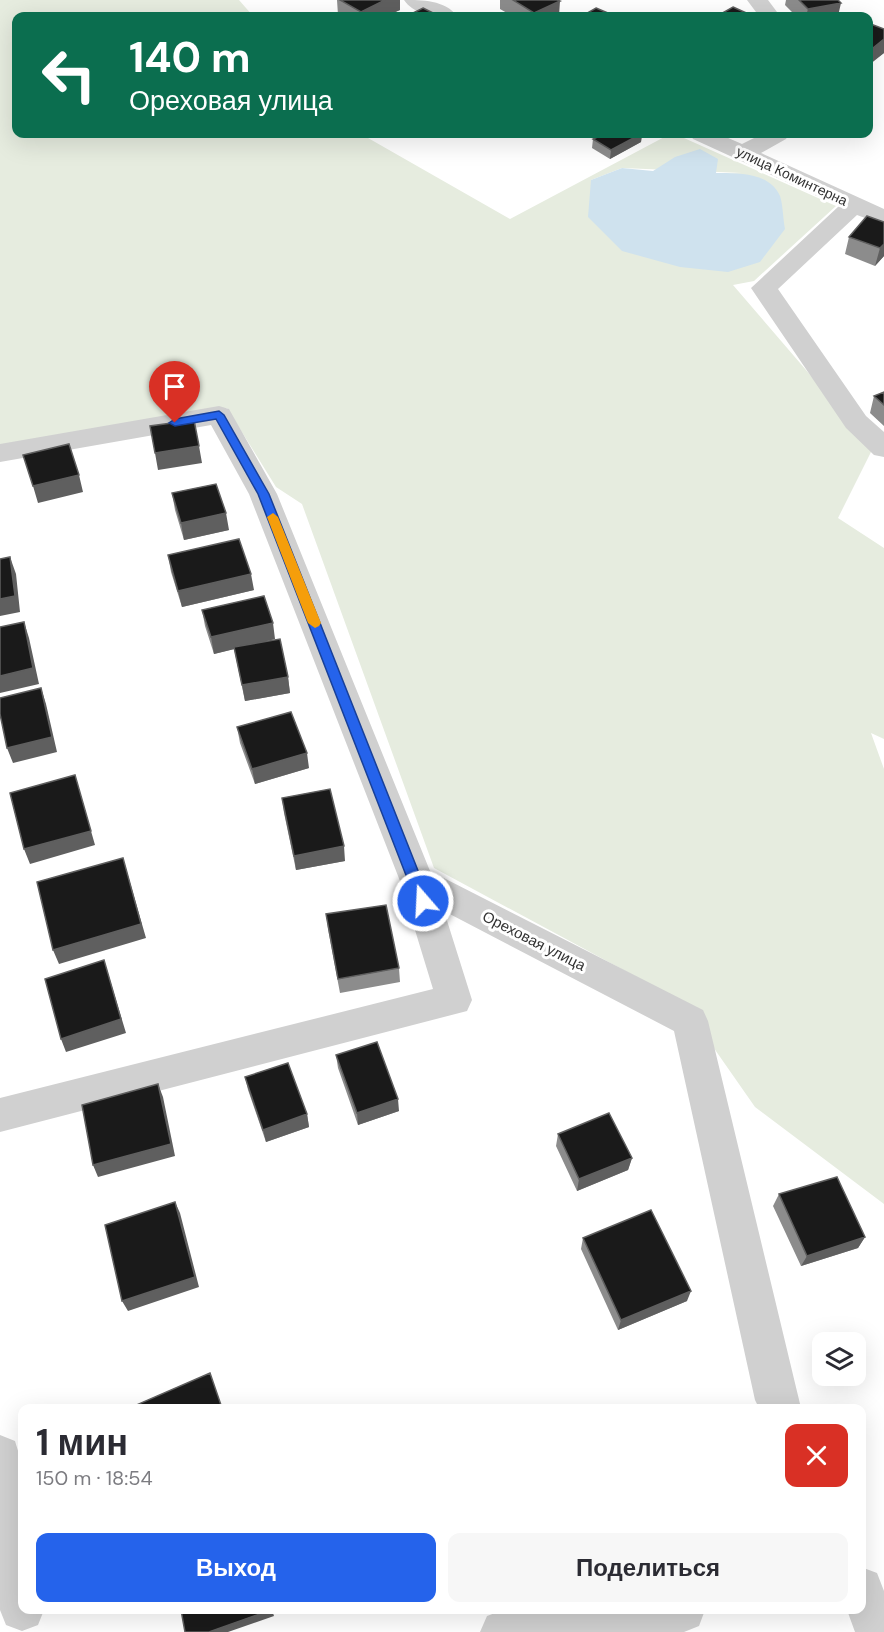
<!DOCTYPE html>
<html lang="ru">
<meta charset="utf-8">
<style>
:root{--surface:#fff;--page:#f7f7f7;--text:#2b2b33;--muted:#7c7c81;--accent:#2563eb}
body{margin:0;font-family:"DM Sans",sans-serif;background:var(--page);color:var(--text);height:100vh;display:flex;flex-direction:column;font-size:22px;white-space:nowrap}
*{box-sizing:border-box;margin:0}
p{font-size:20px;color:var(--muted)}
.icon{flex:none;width:33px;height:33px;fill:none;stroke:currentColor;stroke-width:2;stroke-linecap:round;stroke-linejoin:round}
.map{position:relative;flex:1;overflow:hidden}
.sheet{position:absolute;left:18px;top:1404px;width:848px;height:210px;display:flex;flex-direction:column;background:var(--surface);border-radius:12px;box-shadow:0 6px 24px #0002}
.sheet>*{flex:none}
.top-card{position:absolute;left:12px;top:12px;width:861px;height:126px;border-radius:12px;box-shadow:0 6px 24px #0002;background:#0b6e4f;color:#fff;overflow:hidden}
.controls{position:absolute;left:812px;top:1332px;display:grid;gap:12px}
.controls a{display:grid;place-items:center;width:54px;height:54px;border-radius:12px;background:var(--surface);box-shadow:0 6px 24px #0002;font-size:30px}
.pin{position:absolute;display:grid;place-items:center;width:51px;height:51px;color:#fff;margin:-62px -26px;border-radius:50% 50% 50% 0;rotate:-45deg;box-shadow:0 0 6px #0007}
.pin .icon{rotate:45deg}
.me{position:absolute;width:66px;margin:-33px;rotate:341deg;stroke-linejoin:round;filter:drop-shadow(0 0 4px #0008)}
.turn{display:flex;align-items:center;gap:21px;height:126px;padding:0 18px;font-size:27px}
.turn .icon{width:78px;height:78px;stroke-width:2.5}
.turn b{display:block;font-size:42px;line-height:51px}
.round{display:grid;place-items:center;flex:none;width:63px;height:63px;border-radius:12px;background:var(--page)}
.headline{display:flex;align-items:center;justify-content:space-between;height:102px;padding:0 18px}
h1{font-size:36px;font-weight:700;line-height:45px}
.action{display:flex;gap:12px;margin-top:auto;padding:12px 18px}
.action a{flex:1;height:69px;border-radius:12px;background:var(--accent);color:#fff;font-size:24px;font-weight:700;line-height:69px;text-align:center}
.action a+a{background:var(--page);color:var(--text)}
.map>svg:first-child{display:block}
</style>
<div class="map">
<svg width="884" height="1632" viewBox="0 0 884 1632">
<rect width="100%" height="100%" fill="#fff"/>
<path fill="#e6ecdf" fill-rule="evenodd" d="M0 0H239L253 16H16V134H361L510 219 670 134H675L836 206 754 281 733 285 873 448 838 518 884 548V739L871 733 884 769V1204L755 1107 681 1001 434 868 302 504 276 487 227 408 0 445ZM622 168 742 173 591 180Z"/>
<path fill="#cfe2ee" d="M700 149 718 159 716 173C737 173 770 172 780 196 783 205 783 219 785 229L760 262 728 272 680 267 622 251 588 217 591 180 622 168 653 171 675 157Z"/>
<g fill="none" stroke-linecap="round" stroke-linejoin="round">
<path fill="#d0d0d0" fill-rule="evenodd" d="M404 0C422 0 445 0 457 16 439 18 415 16 404 0Z
M747 0H768L780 16H759Z
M690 134H719L742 144 762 134H789L786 139 761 153 884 209V225L857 215 778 289 866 416 884 432V457L874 455 846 428 751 288 839 206 693 139Z
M219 406 229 409 277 494 430 871 703 1010 708 1021 801 1408H759L755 1400 674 1031 444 911 472 1000 467 1011 0 1132V1098L433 989 400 881 249 494 211 425 0 462V444Z
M0 1435 15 1441 22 1464V1610H44L38 1625 22 1631 6 1625 0 1610Z
M861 1567 877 1573 884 1591V1632H855L847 1610H861Z
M503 1610H705L699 1626 684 1632H480L487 1616Z"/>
</g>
<path fill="#8c8c8c" d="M337 0H400V10L386 16H341L338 15Z
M500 0H557L559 16H512L500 9Z
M786 0H838V16H796L785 5Z
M868 23 884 53 868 64Z
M573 134H587L581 137Z
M642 134 641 142 610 159 592 148 593 139Z
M884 222V256L875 266 845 254 849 237Z
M884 392V426L870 413 874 396Z
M172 493 229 530 184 540 175 510Z
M168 555 254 590 182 607 171 572Z
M202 610 275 639 266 641 288 677 290 693 245 701 234 649 214 654 205 626Z
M237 727 309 768 255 784 240 743Z
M282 798 345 861 296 870 284 813Z
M326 914 399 968 400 982 340 993 328 929Z
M336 1055 399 1111 358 1125 338 1068Z
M245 1077 307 1114 309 1127 266 1142 248 1090Z
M558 1134 632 1158 628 1170 577 1191 556 1146Z
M779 1194 865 1237 858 1248 801 1266 773 1206Z
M583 1238 687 1301 618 1330 581 1249Z"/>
<path fill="#5f5f5f" d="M385 0H400V10L386 16H361V12Z
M560 1 559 16H534V13Z
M841 3 838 16H806L808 9Z
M884 39V53L869 65 873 48Z
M642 134 641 142 610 159 611 150Z
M884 244V256L875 266 880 248Z
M199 446 202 463 158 470 155 453Z
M79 475 83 492 38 503 33 486Z
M226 513 229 530 184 540 181 523Z
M10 557 16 574 20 612 0 616V599Z
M251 574 254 590 182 607 178 591Z
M24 622 29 638 39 684 0 693V676Z
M273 623 275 639 214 654 211 637Z
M288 677 290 693 245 701 242 685Z
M41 688 46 704 57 752 13 763 7 748Z
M307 753 309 768 255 784 252 769Z
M75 775 95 845 30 864 24 849Z
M344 846 345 861 296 870 294 856Z
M123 858 146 938 59 964 53 950Z
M104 960 126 1033 66 1052 61 1039Z
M158 1084 163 1097 175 1156 98 1177 93 1165Z
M398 1099 399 1111 358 1125 357 1113Z
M307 1114 309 1127 266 1142 263 1130Z
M632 1158 628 1170 577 1191 579 1179Z
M175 1202 180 1213 199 1287 128 1311 122 1301Z
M865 1237 858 1248 801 1266 807 1256Z
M691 1291 687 1301 618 1330 621 1320Z
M271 1610H272L274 1616 228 1632H209Z"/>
<path fill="#1a1a1a" stroke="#5f5f5f" stroke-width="1.5" d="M340 0H385L361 12Z
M513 0H557L560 1 534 13Z
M799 0H838L841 3 808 9Z
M733 7 753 16H717Z
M423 8 439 16H407Z
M596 8 615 16H582Z
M868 23 884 29V39L873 48 868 46Z
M604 134H641L611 150 593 139Z
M867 216 884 222V244L880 248 849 237Z
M884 392V405L874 396Z
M194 420 199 446 155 453 150 426Z
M69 444 79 475 33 486 23 455Z
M216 484 226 513 181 523 172 493Z
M239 539 251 574 178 591 168 555Z
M10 557 15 596 0 599V559Z
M264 596 273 623 211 637 202 610Z
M24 622 33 668 0 676V627Z
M280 639 288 677 242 685 234 647Z
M41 688 52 737 7 748 0 714V698Z
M291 712 307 753 252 769 237 727Z
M75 775 91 831 24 849 10 793Z
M330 789 344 846 294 856 282 798Z
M123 858 141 924 53 950 37 882Z
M386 905 399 968 338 979 326 914Z
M104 960 121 1019 61 1039 45 979Z
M377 1042 398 1099 357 1113 336 1055Z
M288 1063 307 1114 263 1130 245 1077Z
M158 1084 171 1144 93 1165 82 1105Z
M609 1113 632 1158 579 1179 558 1134Z
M837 1177 865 1237 807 1256 779 1194Z
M175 1202 195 1277 122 1301 105 1225Z
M651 1210 691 1291 621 1320 583 1238Z
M210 1373 222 1408H135L134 1406Z
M181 1610H271L209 1632H185Z"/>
<path fill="#2563eb" stroke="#184099" stroke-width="1.5" d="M219 411 224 415 269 494 430 901 428 905H418L416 901 258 494 216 419 175 426 169 423 175 419Z"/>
<path fill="#f59e0b" d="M273 513 278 517 321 623 319 626 315 628 308 623 267 517Z"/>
<g text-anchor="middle" stroke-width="6" stroke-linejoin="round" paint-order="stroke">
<g font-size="14" fill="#333" stroke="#fff">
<text transform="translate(792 176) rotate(25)" y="5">улица Коминтерна</text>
</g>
<g font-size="15" fill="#333" stroke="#fff">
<text transform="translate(534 941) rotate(27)" y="5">Ореховая улица</text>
</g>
</g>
</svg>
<div class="controls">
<a><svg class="icon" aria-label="layers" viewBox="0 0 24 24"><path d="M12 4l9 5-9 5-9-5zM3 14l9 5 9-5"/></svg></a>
</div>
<div class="pin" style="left:175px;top:423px;background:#d93025"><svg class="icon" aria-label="arrive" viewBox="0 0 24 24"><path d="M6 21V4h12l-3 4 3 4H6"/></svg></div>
<svg class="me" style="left:423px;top:901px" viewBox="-20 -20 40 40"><circle r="17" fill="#2563eb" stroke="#fff" stroke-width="3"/><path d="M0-11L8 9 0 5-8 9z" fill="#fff"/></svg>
<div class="top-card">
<div class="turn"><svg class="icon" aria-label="left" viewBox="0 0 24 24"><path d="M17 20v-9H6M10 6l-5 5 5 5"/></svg><div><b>140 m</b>Ореховая улица</div></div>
</div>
<section class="sheet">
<div class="headline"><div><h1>1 мин</h1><p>150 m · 18:54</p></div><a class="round" style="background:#d93025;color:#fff"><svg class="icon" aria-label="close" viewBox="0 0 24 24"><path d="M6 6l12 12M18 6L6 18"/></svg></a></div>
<div class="action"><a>Выход</a><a>Поделиться</a></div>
</section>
</div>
